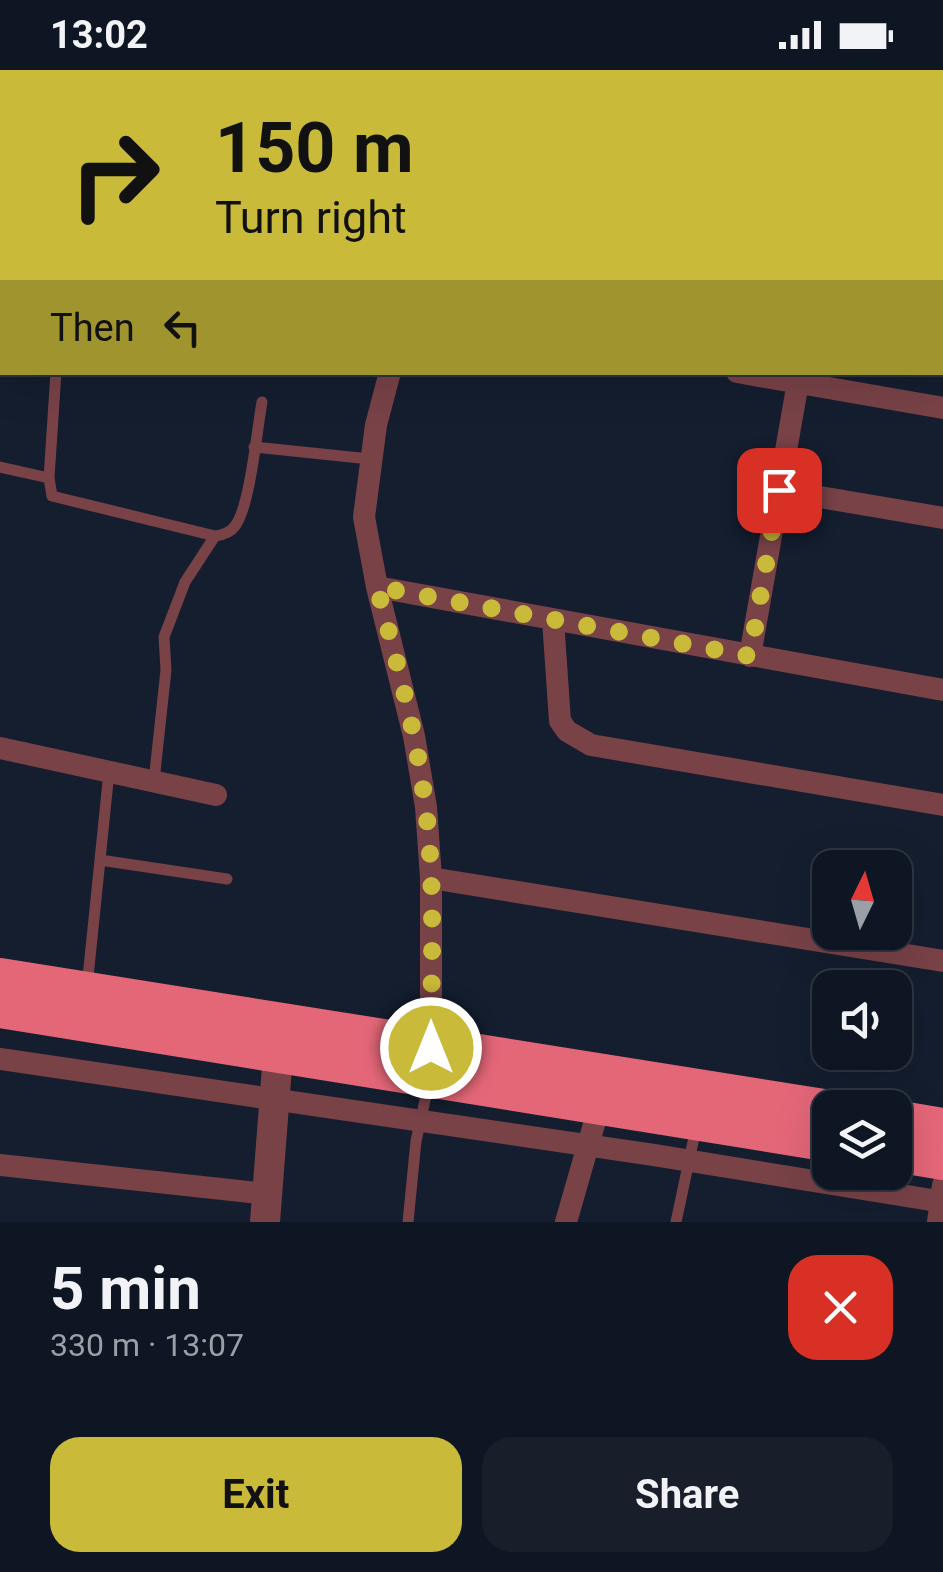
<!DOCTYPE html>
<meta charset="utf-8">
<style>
:root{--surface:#0f1623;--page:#181f2b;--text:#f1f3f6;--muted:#9b9fa6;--line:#2f3541;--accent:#c9ba3a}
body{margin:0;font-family:Roboto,sans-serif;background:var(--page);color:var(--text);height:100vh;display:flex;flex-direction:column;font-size:38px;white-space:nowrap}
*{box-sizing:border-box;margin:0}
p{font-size:32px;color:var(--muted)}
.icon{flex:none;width:55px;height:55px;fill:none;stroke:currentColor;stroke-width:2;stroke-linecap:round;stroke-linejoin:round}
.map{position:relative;height:1152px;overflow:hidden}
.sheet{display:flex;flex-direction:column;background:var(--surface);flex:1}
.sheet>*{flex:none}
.banner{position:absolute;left:0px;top:0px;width:945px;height:305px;box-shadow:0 10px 40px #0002,0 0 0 2px var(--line);background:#c9ba3a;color:#111;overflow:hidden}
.needle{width:65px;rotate:5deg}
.tools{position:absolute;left:812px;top:780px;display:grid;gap:20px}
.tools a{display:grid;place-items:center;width:100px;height:100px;border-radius:20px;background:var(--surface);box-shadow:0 10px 40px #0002,0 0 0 2px var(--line);font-size:50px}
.pin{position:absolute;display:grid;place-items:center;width:85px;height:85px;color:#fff;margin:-42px;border-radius:20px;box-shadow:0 5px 15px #0006}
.me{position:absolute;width:110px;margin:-55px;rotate:0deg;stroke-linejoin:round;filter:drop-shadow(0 0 8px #0008)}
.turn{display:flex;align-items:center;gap:35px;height:210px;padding:0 50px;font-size:45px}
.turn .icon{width:130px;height:130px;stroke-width:2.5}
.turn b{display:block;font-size:70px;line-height:85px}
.then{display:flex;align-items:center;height:95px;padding:0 50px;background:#0003;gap:20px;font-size:38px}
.round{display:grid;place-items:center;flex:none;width:105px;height:105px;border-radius:30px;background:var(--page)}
.head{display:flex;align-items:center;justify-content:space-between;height:170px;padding:0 50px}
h1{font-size:60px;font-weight:700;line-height:75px}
.cta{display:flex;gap:20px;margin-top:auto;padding:20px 50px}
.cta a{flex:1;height:115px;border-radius:30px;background:var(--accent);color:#111;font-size:40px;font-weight:700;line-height:115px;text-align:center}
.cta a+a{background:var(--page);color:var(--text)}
.status{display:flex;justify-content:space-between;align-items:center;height:70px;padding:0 50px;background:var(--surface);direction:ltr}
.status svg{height:28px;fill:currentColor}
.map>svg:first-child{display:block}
</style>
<div class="status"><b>13:02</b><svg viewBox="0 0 49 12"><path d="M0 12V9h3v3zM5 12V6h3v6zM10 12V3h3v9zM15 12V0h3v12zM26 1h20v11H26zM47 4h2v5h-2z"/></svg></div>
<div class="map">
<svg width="943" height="1152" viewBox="0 0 943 1152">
<rect width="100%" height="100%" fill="#141e2f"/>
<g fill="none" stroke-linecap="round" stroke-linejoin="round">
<path stroke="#784247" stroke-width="11" d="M56 302 49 408 52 426 215 466C223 465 230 463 235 456 250 437 257 359 262 332
M254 377 370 389
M0 397 49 408
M154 711 166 600 164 567 185 512 215 466
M100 790 227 809
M87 917 109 702
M408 1152 416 1071 429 1012
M676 1152 696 1058"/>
<path stroke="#784247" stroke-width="22" d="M0 133 2 134
M390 302 376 355 364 447 377 517 414 666 426 737 431 808V978
M737 302 943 338
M779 420 943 448
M377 517 943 620
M553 550 560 651 567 661 591 675 943 735
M750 586 798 312
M0 678 216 725
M431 808 943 891
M0 989 654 1085 943 1132
M0 1095 267 1124
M566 1152 599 1037
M938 1152 943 1115"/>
<path stroke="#784247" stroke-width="30" d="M0 6 2 7
M942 126H943
M265 1152 278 984"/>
<path stroke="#e46778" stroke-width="40" d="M0 908 830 1040
M0 938 830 1072
M895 1050 943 1058
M895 1082 943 1090"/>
</g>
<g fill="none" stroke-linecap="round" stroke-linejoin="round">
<path stroke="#c9ba3a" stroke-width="18" stroke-dasharray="0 32.4" d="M431 978C431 897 436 814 425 733 416 660 396 589 377 517L750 586 779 420"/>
</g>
</svg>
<div class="tools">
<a><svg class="needle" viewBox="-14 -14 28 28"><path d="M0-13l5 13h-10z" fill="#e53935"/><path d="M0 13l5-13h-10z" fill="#9b9fa6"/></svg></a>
<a><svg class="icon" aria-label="sound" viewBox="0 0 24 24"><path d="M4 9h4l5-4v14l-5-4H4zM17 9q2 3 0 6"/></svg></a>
<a><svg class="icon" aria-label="layers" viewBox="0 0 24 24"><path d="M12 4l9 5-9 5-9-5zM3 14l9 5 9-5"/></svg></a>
</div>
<div class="pin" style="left:779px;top:420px;background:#d93025"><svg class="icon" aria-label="arrive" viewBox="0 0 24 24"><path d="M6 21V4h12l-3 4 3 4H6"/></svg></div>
<svg class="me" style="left:431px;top:978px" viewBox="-20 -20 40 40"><circle r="17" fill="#c9ba3a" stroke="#fff" stroke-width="3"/><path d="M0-11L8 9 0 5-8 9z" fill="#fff"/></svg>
<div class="banner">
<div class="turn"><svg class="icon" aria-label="right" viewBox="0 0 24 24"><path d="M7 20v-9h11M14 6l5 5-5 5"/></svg><div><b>150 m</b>Turn right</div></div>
<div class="then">Then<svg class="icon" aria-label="left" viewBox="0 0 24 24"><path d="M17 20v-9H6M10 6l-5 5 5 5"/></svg></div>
</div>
</div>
<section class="sheet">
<div class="head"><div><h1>5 min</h1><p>330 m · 13:07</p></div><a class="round" style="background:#d93025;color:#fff"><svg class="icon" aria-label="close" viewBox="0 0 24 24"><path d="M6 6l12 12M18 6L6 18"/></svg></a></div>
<div class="cta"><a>Exit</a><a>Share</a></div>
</section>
